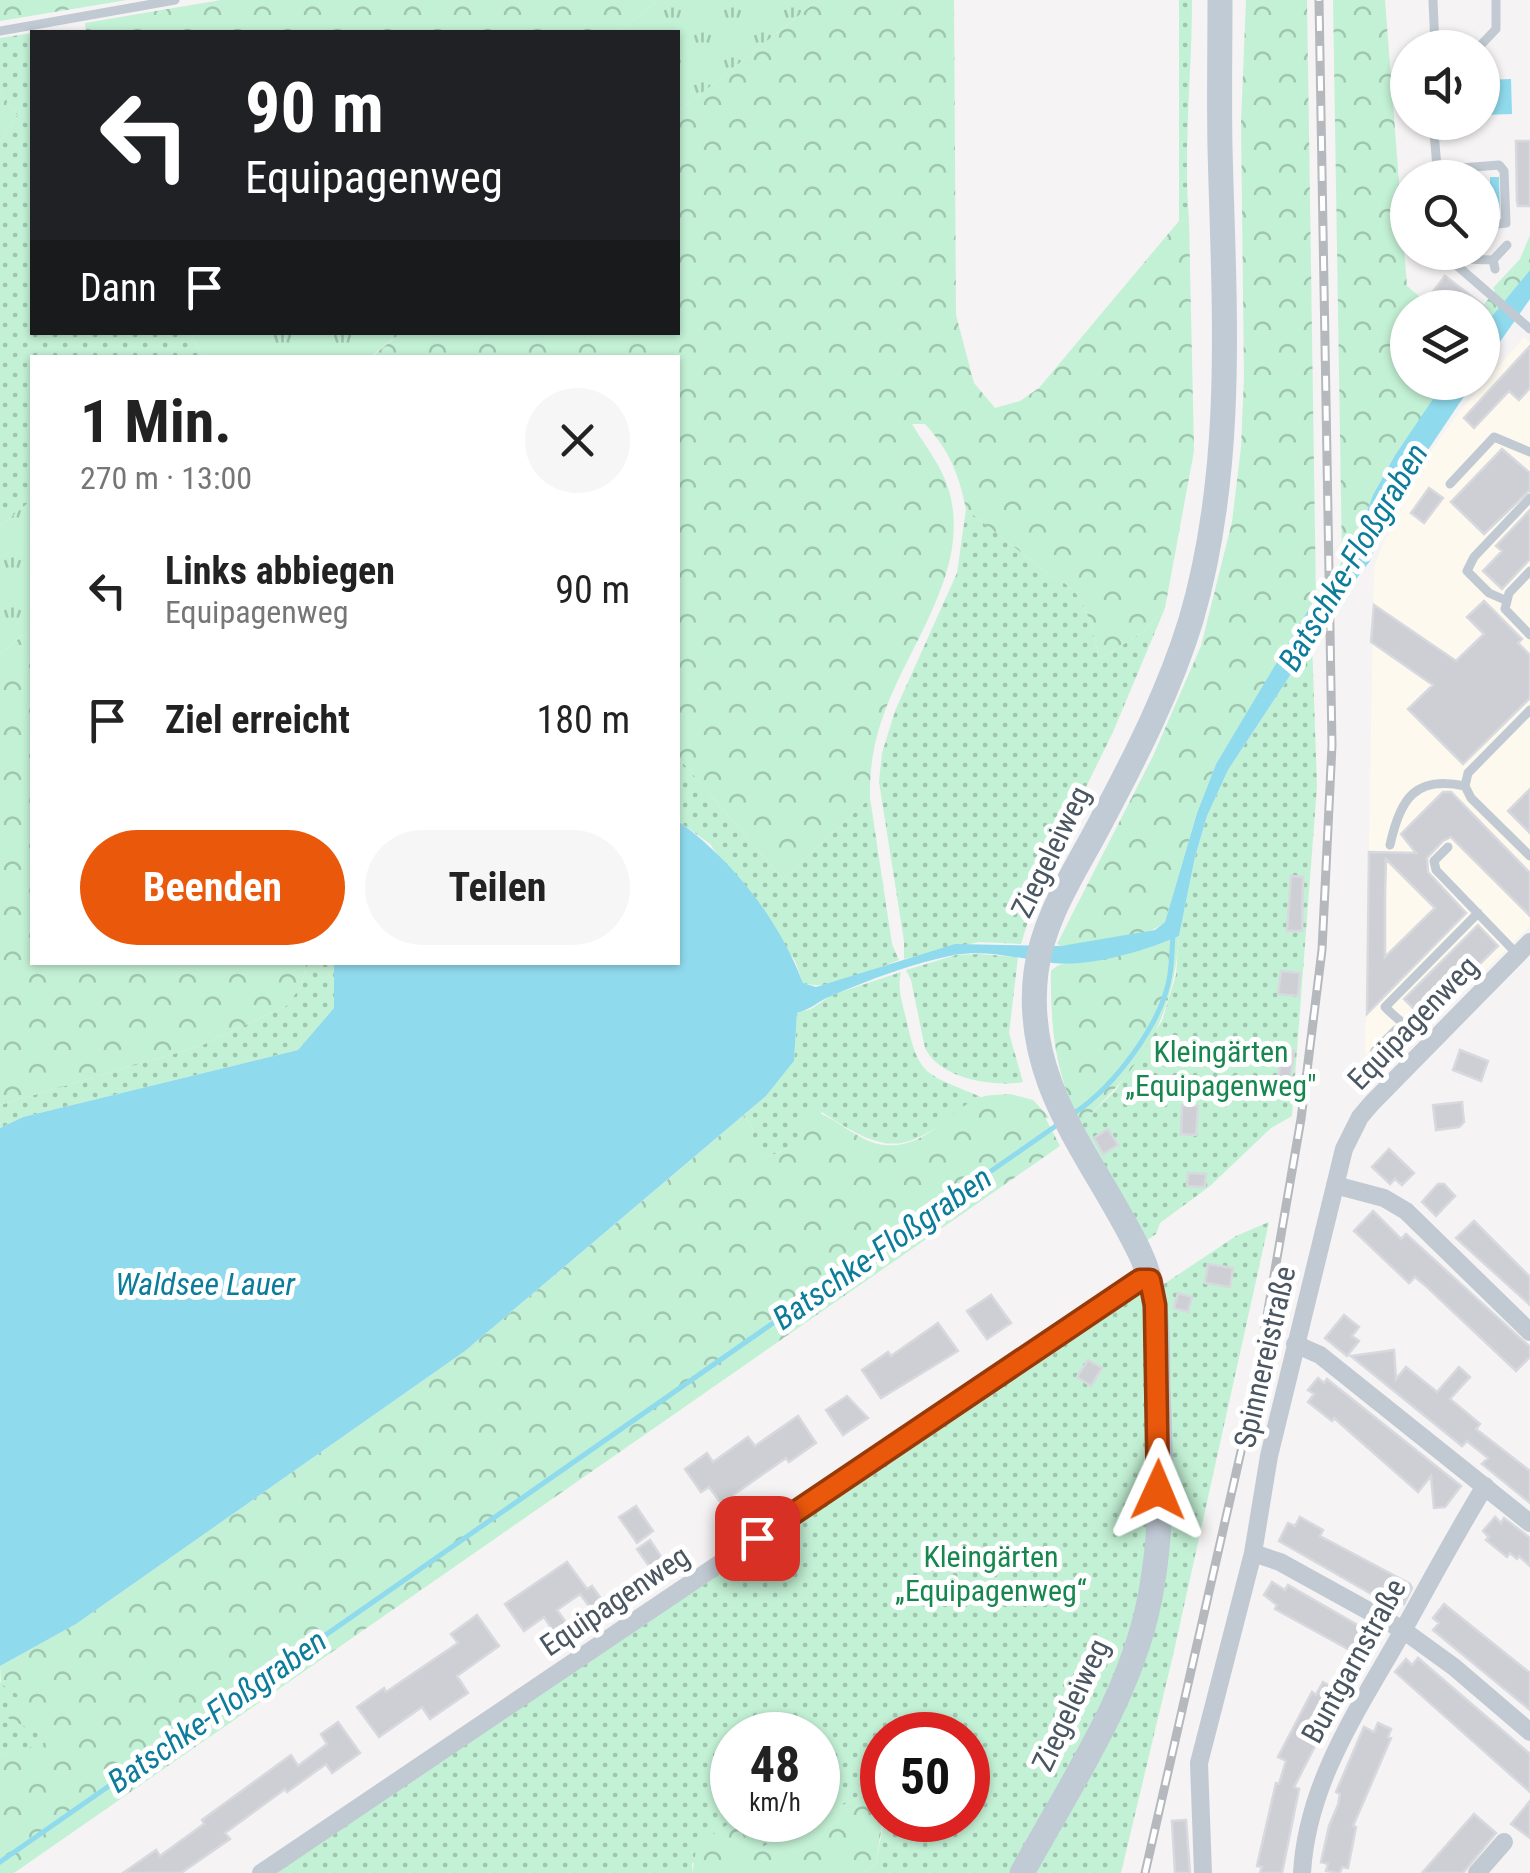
<!DOCTYPE html>
<html lang="de">
<meta charset="utf-8">
<style>
:root{--surface:#fff;--page:#f6f6f6;--text:#222;--muted:#767676;--accent:#ea580c}
body{margin:0;font-family:"Roboto Condensed",sans-serif;background:var(--page);color:var(--text);height:100vh;display:flex;flex-direction:column;font-size:38px;white-space:nowrap}
*{box-sizing:border-box;margin:0}
p{font-size:32px;color:var(--muted)}
.icon{flex:none;width:55px;height:55px;fill:none;stroke:currentColor;stroke-width:2;stroke-linecap:round;stroke-linejoin:round}
.map{position:relative;flex:1;overflow:hidden}
.drawer{position:absolute;left:30px;top:355px;width:650px;height:610px;display:flex;flex-direction:column;background:var(--surface);border-radius:0px;box-shadow:0 2px 8px #0004}
.drawer>*{flex:none}
.banner{position:absolute;left:30px;top:30px;width:650px;height:305px;border-radius:0px;box-shadow:0 2px 8px #0004;background:#202124;color:#fff;overflow:hidden}
.tools{position:absolute;left:1390px;top:30px;display:grid;gap:20px}
.tools a{display:grid;place-items:center;width:110px;height:110px;border-radius:50%;background:var(--surface);box-shadow:0 2px 8px #0004;font-size:50px}
.speed{position:absolute;left:710px;top:1712px;display:flex;gap:20px;font-size:50px;font-weight:700;text-align:center}
.speed>*{display:grid;place-content:center;width:130px;height:130px;border-radius:50%;background:var(--surface);box-shadow:0 2px 8px #0004;line-height:1}
.speed small{font-size:25px;font-weight:400}
.speed .limit{border:15px solid #d22;background:#fff;color:#111}
.pin{position:absolute;display:grid;place-items:center;width:85px;height:85px;color:#fff;margin:-42px;border-radius:20px;box-shadow:0 5px 15px #0006}
.me{position:absolute;width:110px;margin:-55px;rotate:1deg;stroke-linejoin:round;filter:drop-shadow(0 0 8px #0008)}
.turn{display:flex;align-items:center;gap:35px;height:210px;padding:0 50px;font-size:45px}
.turn .icon{width:130px;height:130px;stroke-width:2.5}
.turn b{display:block;font-size:70px;line-height:85px}
.then{display:flex;align-items:center;height:95px;padding:0 50px;background:#0003;gap:20px;font-size:38px}
.round{display:grid;place-items:center;flex:none;width:105px;height:105px;border-radius:52px;background:var(--page)}
.head{display:flex;align-items:center;justify-content:space-between;height:170px;padding:0 50px}
h1{font-size:60px;font-weight:700;line-height:75px}
.primary-button{display:flex;gap:20px;margin-top:auto;padding:20px 50px}
.primary-button a{flex:1;height:115px;border-radius:60px;background:var(--accent);color:#fff;font-size:40px;font-weight:700;line-height:115px;text-align:center}
.primary-button a+a{background:var(--page);color:var(--text)}
ul{padding:0;list-style:none}
li{display:flex;align-items:center;gap:30px;height:130px;padding:0 50px}
li div{flex:1}
li b{display:block;font-size:38px}
li em{font-style:normal}
.map>svg:first-child{display:block}
</style>
<div class="map">
<svg width="1530" height="1873" viewBox="0 0 1530 1873">
<defs>
<pattern id="grass-dots" width="8" height="8" patternUnits="userSpaceOnUse" patternTransform="scale(2.5)"><rect width="8" height="8" fill="#c3f1d5"/><path d="M2 2h.1M6 6h.1" fill="none" stroke="#a0c6b0" stroke-width="1.8" stroke-linecap="round"/></pattern>
<pattern id="forest-crowns" width="20" height="18" patternUnits="userSpaceOnUse" patternTransform="scale(2.5)"><rect width="20" height="18" fill="#c3f1d5"/><path d="M2 6a3 3 0 1 1 6 0M12 15a3 3 0 1 1 6 0" fill="none" stroke="#a0c6b0"/></pattern>
<pattern id="park-tufts" width="24" height="20" patternUnits="userSpaceOnUse" patternTransform="scale(2.5)"><rect width="24" height="20" fill="#c3f1d5"/><path d="M3 7l-1-3M5 7V3M7 7l1-3M15 17l-1-3M17 17v-4M19 17l1-3" fill="none" stroke="#a0c6b0"/></pattern>
</defs>
<rect width="100%" height="100%" fill="#f5f3f3"/>
<path fill="#fdf9ef" d="M1524 337 1530 343V926L1430 1025 1424 1019 1395 1024 1365 1055 1374 567 1397 507 1418 469 1459 412Z"/>
<path fill="url(#grass-dots)" d="M1179 0H1192C1192 74 1183 146 1189 220L1179 221Z
M32 33V332L191 333 202 357 32 358V500L0 526V142L17 115 0 91V38Z
M966 509 1051 576C1088 590 1090 625 1100 659L1143 632 1165 608 1113 732 1041 879 1021 944 979 942 904 959V941L879 782 882 753 895 711 957 573Z
M1312 642 1317 786 1292 1116 1271 1128 1210 1186 1160 1223 1156 1234 1146 1241 1081 1123 1115 1091 1162 1021 1176 975 1179 936 1195 857 1207 816 1228 770Z
M678 757 783 879 870 798 892 944 899 960C870 970 833 992 803 983L795 961 710 844 678 821Z
M979 954 1018 957 1009 1033 1023 1082C993 1087 940 1079 925 1048L911 980 906 970 956 955Z
M306 963H334V1008L298 1050 23 1117 0 1128V1105L200 1046 286 1006 302 985Z
M901 972C897 987 902 1003 906 1018 919 1079 926 1073 981 1097 910 1144 901 1166 822 1112L789 1148 765 1158 750 1143 754 1131 744 1115 766 1096 794 1061 797 1013 811 1009 832 995Z
M1269 1222 1174 1651 1121 1873H1033L1133 1692 1156 1617 1171 1480 1164 1284 1236 1236Z
M1140 1280 1155 1305 1144 1623 1022 1873H863L876 1864 883 1825 889 1820H968V1759L974 1754H968V1735H882V1785L818 1818V1735H732V1820H814L756 1851 732 1821 692 1864V1873H276Z
M0 1682 24 1698 9 1718 55 1742 0 1755Z"/>
<path fill="url(#forest-crowns)" d="M0 0H127L0 21Z
M221 0H659L619 32H86L85 23Z
M818 0H954L956 315 974 383 995 408 1020 401 1039 388 1179 221 1189 220 1194 451 1165 608 1143 632 1100 659C1090 625 1088 590 1051 576L966 509C959 474 949 450 925 424H912C925 446 942 466 949 491 971 567 912 640 886 708 875 737 869 766 870 798L783 879 678 757V358H370L401 333 678 332V112Z
M1246 0H1307L1316 601 1216 764 1197 813 1165 922C1138 943 1093 942 1061 946L1057 944 1153 756 1201 646 1232 522 1241 447 1244 377 1241 122Z
M1333 0H1385L1407 286 1432 307 1408 308V382L1444 383C1431 409 1411 430 1395 455 1371 494 1358 537 1336 577L1342 559Z
M0 91 17 115 0 142Z
M1530 235V270L1483 327 1481 308 1495 291 1493 288 1520 259Z
M191 333H243L211 358 202 357Z
M32 628V962L306 963 302 985 286 1006 200 1046 0 1105V654Z
M1179 936C1173 1022 1142 1065 1081 1123 1055 1077 1050 1023 1051 971 1065 956 1098 960 1119 956 1140 951 1159 945 1179 936Z
M1010 1094 1033 1100 1049 1117 1046 1119 1060 1146 14 1873H0V1755L53 1741 8 1718 23 1698 1 1684 0 1666 76 1624 465 1351 744 1115 754 1131 751 1143 765 1158 789 1148 802 1132 799 1116 807 1109C834 1114 856 1142 884 1145 928 1149 945 1112 979 1098 988 1094 1001 1095 1010 1094Z
M882 1785V1820H889L882 1825 876 1864 863 1873H692L697 1845 733 1821 756 1850Z"/>
<path fill="url(#park-tufts)" d="M659 0H818L678 112V32H619Z
M243 332H401V333L370 357H211Z
M32 500V628L0 654V526Z"/>
<path fill="#90daee" d="M1511 79 1512 114 1483 115V80Z
M1490 177H1499L1500 216H1490Z
M1530 270V299L1483 366V327Z
M1444 383H1473L1391 505 1370 561 1347 591 1336 612 1312 642 1228 770 1207 816 1195 857 1179 936C1146 951 1090 967 1053 963 1020 959 988 949 954 955 913 963 869 980 831 996 818 1001 812 1009 797 1013L794 1061 766 1096 465 1351 76 1624 0 1666V1128L23 1117 298 1050 334 1008V963L678 962V821C733 861 778 918 803 983L816 987 955 944 1061 946 1155 930 1165 922 1197 813 1216 764 1310 607 1337 577 1356 541 1373 495 1395 455Z"/>
<path fill="#f5f3f3" d="M1334 572 1335 622 1322 637V588Z"/>
<g fill="none" stroke-linecap="round" stroke-linejoin="round">
<path stroke="#90daee" stroke-width="5" d="M1073 1114C1114 1087 1163 1023 1170 974 1172 961 1172 948 1173 935
M0 1862 1060 1123"/>
</g>
<path fill="#cdcfd5" stroke="#d7d9de" stroke-width="2.5" fill-rule="evenodd" d="M1516 141H1530V206H1518L1517 201Z
M1445 276 1487 308H1440L1428 298Z
M1530 346V388L1519 400 1509 391 1474 428 1464 418Z
M1502 449 1530 473V490L1484 534 1451 502Z
M1429 488 1443 498 1424 523 1411 513Z
M1530 510V559L1502 589 1483 571 1502 551 1496 546Z
M1484 601 1522 639 1518 643 1530 655V698L1463 764 1408 709 1433 685 1371 642 1374 605 1456 661 1484 634 1467 617Z
M1530 789V833L1508 811Z
M1443 792H1451L1530 873V916L1451 837 1443 841 1427 858 1428 872 1466 913 1367 1014 1369 852 1416 853 1401 834ZM1386 859 1435 908 1385 957V896Z
M1291 876 1303 877 1302 931H1287Z
M1478 925 1498 946 1424 1019 1404 999Z
M1281 971 1300 973 1298 996 1278 994Z
M1460 1050 1488 1061 1481 1081 1453 1070Z
M1281 1051H1294L1289 1090 1278 1088Z
M1462 1102 1464 1122 1459 1127 1436 1130 1433 1105Z
M1182 1105 1198 1106 1196 1135 1181 1134Z
M1108 1129 1118 1145 1103 1154 1094 1138Z
M1389 1149 1414 1173 1402 1185 1395 1179 1390 1184 1372 1167Z
M1188 1173 1206 1174 1205 1187 1187 1186Z
M1438 1184H1444L1455 1196 1436 1216 1422 1202Z
M1373 1211 1401 1239 1406 1234 1530 1347V1357L1516 1371 1427 1287 1415 1277 1409 1283 1354 1231Z
M1474 1221 1530 1277V1305L1456 1238Z
M1208 1264 1233 1268 1230 1287 1205 1283Z
M1178 1293 1192 1297 1188 1312 1174 1308Z
M991 1295 1011 1323 987 1339 967 1311Z
M1344 1315 1359 1327 1352 1336 1359 1341 1347 1356 1325 1338Z
M938 1323 958 1351 881 1398 862 1370 888 1352 891 1356Z
M1394 1350 1396 1379 1406 1367 1437 1392 1459 1367 1470 1377 1450 1399 1480 1424 1476 1429 1530 1471V1503L1482 1464 1488 1458 1467 1441 1462 1446 1351 1356Z
M1088 1360 1102 1368 1091 1386 1077 1377Z
M1318 1378 1324 1383 1327 1379 1461 1486 1445 1507 1434 1508 1431 1476 1418 1492 1334 1418 1332 1421 1308 1402 1314 1394 1308 1390Z
M847 1396 868 1418 843 1435 826 1410Z
M798 1416 816 1443 789 1462 786 1458 733 1495 741 1505 729 1514 709 1487 701 1492 685 1469 707 1453 713 1462 748 1437 755 1446Z
M636 1506 653 1531 637 1543 619 1517Z
M1300 1517 1323 1530 1320 1536 1410 1584 1412 1588 1404 1604 1400 1601 1396 1608 1279 1541 1288 1523 1295 1526Z
M1495 1517 1501 1523 1504 1518 1530 1538V1566L1519 1556 1517 1559 1510 1553 1507 1557 1486 1540 1489 1537 1483 1531Z
M650 1540 662 1558 649 1566 637 1549Z
M567 1562 587 1589 592 1586 607 1607 596 1615 580 1594 557 1610 572 1631 559 1640 544 1617 524 1631 505 1604Z
M1272 1582 1285 1590 1288 1585 1373 1634 1369 1641 1376 1645 1368 1660 1275 1609 1277 1605 1264 1595Z
M1444 1604 1530 1673V1710L1433 1630 1439 1623 1433 1618Z
M477 1615 499 1646 457 1676 468 1693 430 1719 422 1707 379 1737 357 1707 384 1688 386 1692 458 1643 451 1634Z
M1418 1658 1530 1754V1792L1395 1672 1406 1659 1412 1665Z
M1323 1682 1338 1690 1332 1703 1334 1709 1294 1787 1299 1789 1282 1873H1260L1262 1867 1257 1866 1276 1783 1279 1784 1286 1761 1278 1757 1312 1692 1316 1695Z
M338 1722 360 1753 332 1773 326 1764 287 1792 285 1789 225 1833 230 1839 181 1873H123L156 1850 160 1856 204 1824 202 1820 291 1755 298 1766 327 1744 321 1734Z
M1378 1723 1391 1729 1388 1737 1391 1738 1353 1826 1356 1827 1348 1868 1342 1867 1340 1873 1326 1871 1328 1864 1321 1862 1329 1826 1338 1805 1340 1794 1336 1792 1364 1727 1374 1732Z
M1530 1801V1838L1511 1824Z
M1474 1814 1496 1833 1463 1873H1422Z
M1186 1820 1190 1873H1175L1172 1821Z"/>
<g fill="none" stroke-linecap="round" stroke-linejoin="round">
<path stroke="#c1cad2" stroke-width="9" d="M1433 0 1435 48
M0 31 175 0
M1478 48 1496 29V0
M1433 122 1438 178
M1436 170 1499 165 1504 171 1506 223 1489 225
M1447 252 1454 263 1530 329
M1454 263 1462 259 1493 260
M1495 269 1493 260 1507 245
M1450 484 1494 437 1530 452
M1530 571 1509 593 1505 609 1530 635
M1505 600 1489 593 1467 571 1474 557 1530 498
M1530 710 1468 773 1465 786 1471 798 1530 856
M1390 845C1400 799 1415 775 1465 786
M1448 847 1434 861 1436 870 1518 955
M1436 1035C1414 1034 1400 1022 1385 1007L1478 913
M1375 1051 1396 1030 1406 1025"/>
<path stroke="#c1cad2" stroke-width="18" d="M1335 1185 1384 1198 1406 1211 1530 1332
M1295 1344 1320 1355 1530 1523
M1253 1553 1280 1562 1403 1630 1454 1667 1530 1732
M261 1873 1140 1280 1150 1279
M1203 1873 1199 1763 1253 1553 1269 1456 1344 1149 1360 1117 1371 1104 1530 942
M1302 1873C1307 1783 1358 1710 1401 1634 1429 1584 1455 1535 1485 1486
M1477 1873 1504 1842"/>
<path stroke="#c1cbd6" stroke-width="25" d="M1022 1873C1071 1783 1136 1689 1152 1586 1163 1522 1161 1454 1158 1389 1157 1343 1160 1295 1140 1253 1095 1159 1022 1085 1036 972 1043 916 1078 867 1103 818 1137 754 1170 689 1191 620 1236 466 1224 306 1220 148 1219 99 1220 49 1220 0"/>
<g stroke="#b5b8bd" stroke-width="9">
<path id="rail" d="M1145 1873 1252 1403 1301 1119 1322 950 1332 745 1319 0"/>
</g>
<use href="#rail" stroke="#fff" stroke-width="5" stroke-dasharray="15" stroke-linecap="butt"/>
</g>
<g fill="none" stroke-linecap="round" stroke-linejoin="round">
<g stroke="#983908" stroke-width="25">
<path id="route" d="M757 1538 1140 1280H1150L1155 1305 1158 1490"/>
</g>
<use href="#route" stroke="#ea580c" stroke-width="18"/>
</g>
<g text-anchor="middle" stroke-width="10" stroke-linejoin="round" paint-order="stroke">
<g font-size="30" fill="#4a5661" stroke="#fff">
<text transform="translate(1051 852) rotate(-64)" y="10">Ziegeleiweg</text>
<text transform="translate(1413 1023) rotate(-46)" y="10">Equipagenweg</text>
<text transform="translate(1265 1357) rotate(-77)" y="10">Spinnereistraße</text>
<text transform="translate(615 1601) rotate(-34)" y="10">Equipagenweg</text>
<text transform="translate(1354 1661) rotate(-61)" y="10">Buntgarnstraße</text>
<text transform="translate(1071 1705) rotate(-65)" y="10">Ziegeleiweg</text>
</g>
<g font-size="30" fill="#17864f" stroke="#fff">
<text x="1221" y="1062">Kleingärten<tspan x="1221" dy="34">„Equipagenweg"</tspan></text>
<text x="991" y="1567">Kleingärten<tspan x="991" dy="34">„Equipagenweg“</tspan></text>
</g>
<g font-size="32" font-style="italic" fill="#0c7c9b" stroke="#fff">
<text transform="translate(1353 557) rotate(-59)" y="11">Batschke‐Floßgraben</text>
<text transform="translate(882 1248) rotate(-35)" y="11">Batschke‐Floßgraben</text>
<text x="205" y="1295">Waldsee Lauer</text>
<text transform="translate(217 1711) rotate(-35)" y="11">Batschke‐Floßgraben</text>
</g>
</g>
</svg>
<div class="tools">
<a><svg class="icon" aria-label="sound" viewBox="0 0 24 24"><path d="M4 9h4l5-4v14l-5-4H4zM17 9q2 3 0 6"/></svg></a>
<a><svg class="icon" aria-label="search" viewBox="0 0 24 24"><circle cx="10" cy="10" r="6"/><path d="M15 15l6 6"/></svg></a>
<a><svg class="icon" aria-label="layers" viewBox="0 0 24 24"><path d="M12 4l9 5-9 5-9-5zM3 14l9 5 9-5"/></svg></a>
</div>
<div class="speed"><div>48<small>km/h</small></div><div class="limit">50</div></div>
<div class="pin" style="left:757px;top:1538px;background:#d93025"><svg class="icon" aria-label="arrive" viewBox="0 0 24 24"><path d="M6 21V4h12l-3 4 3 4H6"/></svg></div>
<svg class="me" style="left:1158px;top:1490px" viewBox="-20 -20 40 40"><path d="M0-17L14 15 0 8-14 15z" fill="#ea580c" stroke="#fff" stroke-width="4"/></svg>
<div class="banner">
<div class="turn"><svg class="icon" aria-label="left" viewBox="0 0 24 24"><path d="M17 20v-9H6M10 6l-5 5 5 5"/></svg><div><b>90 m</b>Equipagenweg</div></div>
<div class="then">Dann<svg class="icon" aria-label="arrive" viewBox="0 0 24 24"><path d="M6 21V4h12l-3 4 3 4H6"/></svg></div>
</div>
<section class="drawer">
<div class="head"><div><h1>1 Min.</h1><p>270 m · 13:00</p></div><a class="round"><svg class="icon" aria-label="close" viewBox="0 0 24 24"><path d="M6 6l12 12M18 6L6 18"/></svg></a></div>
<ul>
<li><svg class="icon" aria-label="left" viewBox="0 0 24 24"><path d="M17 20v-9H6M10 6l-5 5 5 5"/></svg><div><b>Links abbiegen</b><p>Equipagenweg</p></div><em>90 m</em></li>
<li><svg class="icon" aria-label="arrive" viewBox="0 0 24 24"><path d="M6 21V4h12l-3 4 3 4H6"/></svg><div><b>Ziel erreicht</b></div><em>180 m</em></li>
</ul>
<div class="primary-button"><a>Beenden</a><a>Teilen</a></div>
</section>
</div>
